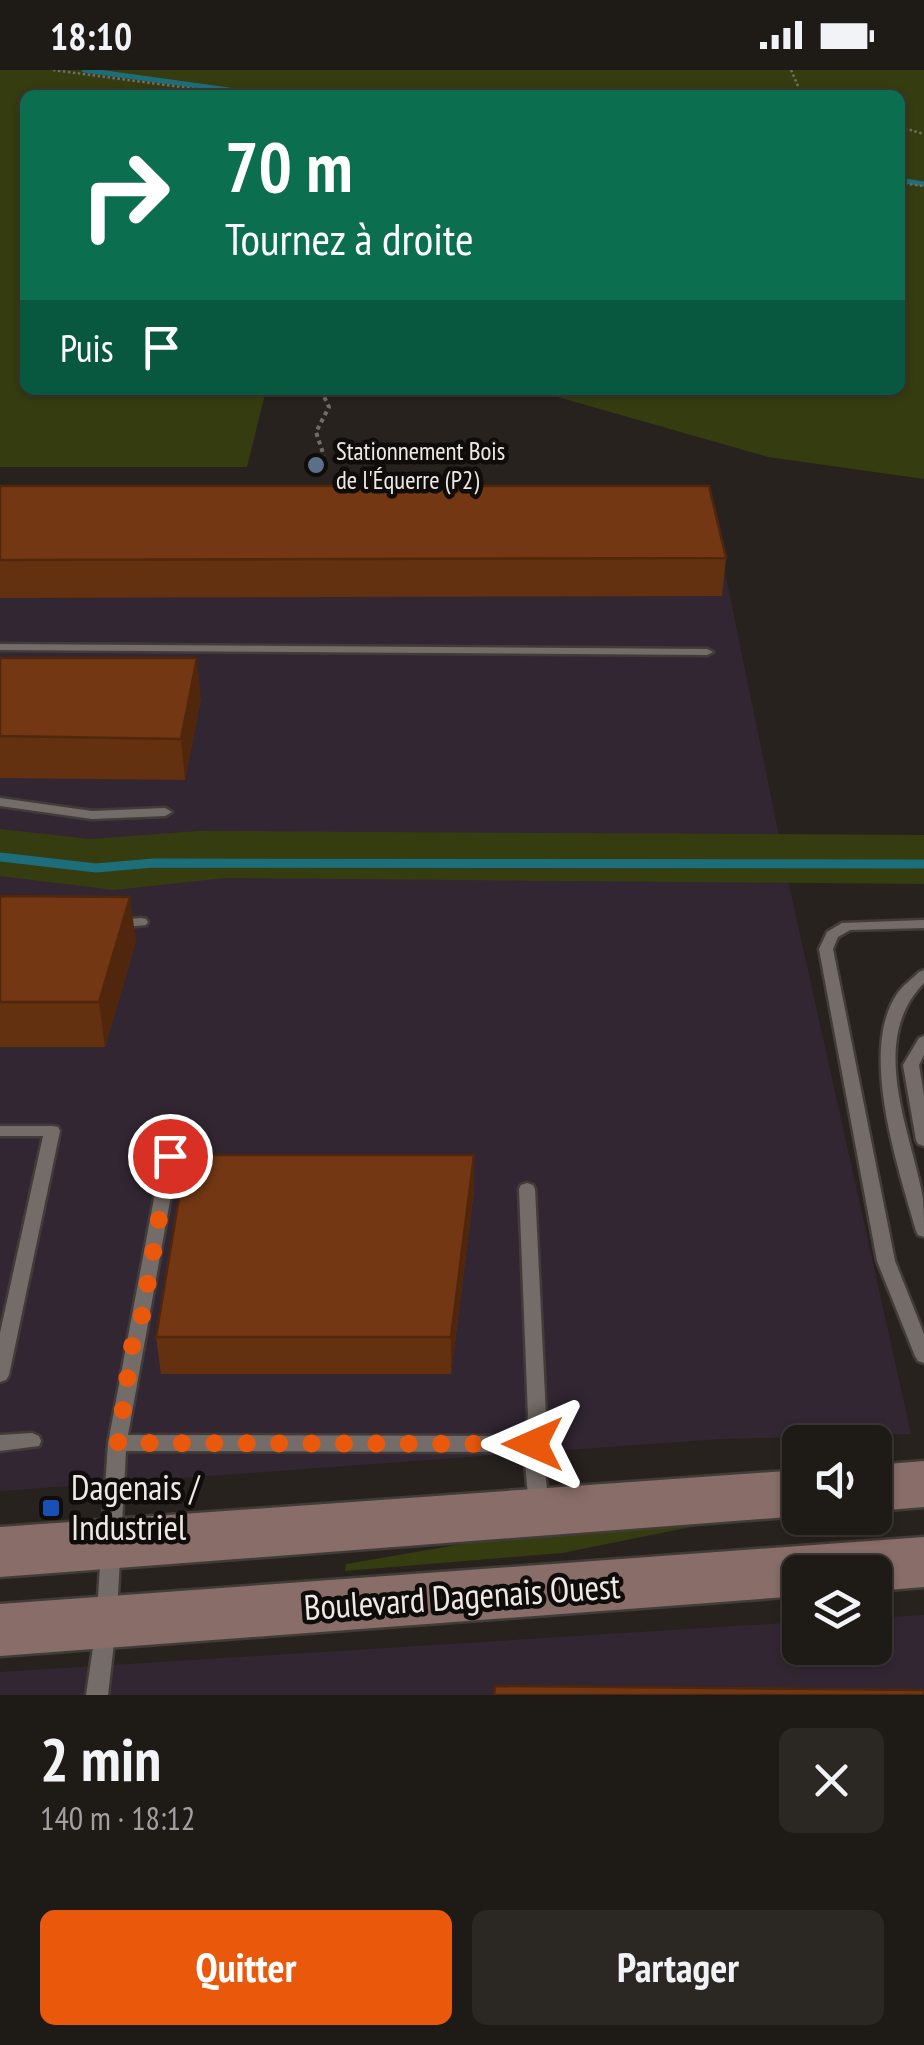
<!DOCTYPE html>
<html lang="fr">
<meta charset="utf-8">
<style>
:root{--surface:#1e1a16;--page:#2b2723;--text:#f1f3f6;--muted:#a1a1a1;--line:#3c3835;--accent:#ea580c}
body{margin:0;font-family:"PT Sans Narrow",sans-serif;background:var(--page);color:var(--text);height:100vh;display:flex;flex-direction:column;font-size:38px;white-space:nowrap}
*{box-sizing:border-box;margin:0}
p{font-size:32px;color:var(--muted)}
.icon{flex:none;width:55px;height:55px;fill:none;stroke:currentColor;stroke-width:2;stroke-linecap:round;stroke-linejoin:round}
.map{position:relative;height:1625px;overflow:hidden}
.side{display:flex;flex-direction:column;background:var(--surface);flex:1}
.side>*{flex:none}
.top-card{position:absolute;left:20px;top:20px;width:885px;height:305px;border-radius:15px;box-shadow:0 2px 8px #0004,0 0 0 2px var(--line);background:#0b6e4f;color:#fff;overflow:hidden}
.fabs{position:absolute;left:782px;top:1355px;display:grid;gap:20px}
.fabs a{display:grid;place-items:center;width:110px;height:110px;border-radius:15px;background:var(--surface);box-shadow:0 2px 8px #0004,0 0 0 2px var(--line);font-size:50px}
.pin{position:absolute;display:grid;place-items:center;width:85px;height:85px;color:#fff;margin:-42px;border:5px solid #fff;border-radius:50%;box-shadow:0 2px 10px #0007}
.me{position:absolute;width:110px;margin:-55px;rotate:270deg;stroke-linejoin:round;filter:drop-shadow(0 0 8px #0008)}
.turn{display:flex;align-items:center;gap:35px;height:210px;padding:0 40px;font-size:45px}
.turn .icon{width:130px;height:130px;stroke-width:2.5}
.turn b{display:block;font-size:70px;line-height:85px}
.then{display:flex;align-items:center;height:95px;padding:0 40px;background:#0003;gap:20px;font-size:38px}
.round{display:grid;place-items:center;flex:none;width:105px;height:105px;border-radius:15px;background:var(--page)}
.head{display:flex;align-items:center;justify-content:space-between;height:170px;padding:0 40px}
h1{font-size:60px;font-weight:700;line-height:75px}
.action{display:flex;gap:20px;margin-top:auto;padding:20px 40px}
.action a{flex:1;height:115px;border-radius:15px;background:var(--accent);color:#fff;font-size:40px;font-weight:700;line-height:115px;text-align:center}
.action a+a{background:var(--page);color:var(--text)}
.status{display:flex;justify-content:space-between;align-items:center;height:70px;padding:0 50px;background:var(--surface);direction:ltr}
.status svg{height:28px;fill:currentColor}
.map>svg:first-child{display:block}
</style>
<div class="status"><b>18:10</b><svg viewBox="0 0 49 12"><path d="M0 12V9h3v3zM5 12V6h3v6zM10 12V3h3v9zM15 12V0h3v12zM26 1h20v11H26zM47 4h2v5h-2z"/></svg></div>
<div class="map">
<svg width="924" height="1625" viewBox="0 0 924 1625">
<rect width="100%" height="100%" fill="#28221e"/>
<path fill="#322633" d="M0 430 711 434 791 824 911 1364 719 1369 0 1421Z
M924 1545V1625H0V1602L800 1552V1578H875V1548Z"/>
<path fill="#353c10" d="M0 0H924V409L768 387 533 320H900V25H25V320H266L247 397H0Z
M0 759 90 769 199 761 924 765V814L225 808 114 820 0 806Z
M721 1451 562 1483 345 1501 346 1494 538 1461Z"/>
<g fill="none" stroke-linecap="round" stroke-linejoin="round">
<path stroke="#1c6e7b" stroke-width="5" d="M84 0 265 25
M900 110 924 114"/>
<path stroke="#1c6e7b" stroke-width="9" d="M0 787 96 798 153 793 924 794"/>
<g stroke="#423c39" stroke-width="5">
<path id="lane" d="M0 574 707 579 713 582 707 585 0 580Z
M0 728 92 741 165 738 172 742 165 746 92 749 0 736Z
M141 848 146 849 148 852 146 855 115 858 108 854 115 850Z
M924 850V858L850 860 838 867 833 879 895 1191 924 1264V1293L918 1291 915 1286 877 1191 819 879 827 862 842 853Z
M924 900V913C867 971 911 1061 923 1128 924 1141 924 1155 924 1167L918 1165 916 1161C899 1100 858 981 897 924 902 916 912 909 919 902Z
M924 966V985L919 995 924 1025V1076L918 1074 916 1070 903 995 919 968Z
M0 1056H52L58 1057 60 1061 9 1305 6 1310 0 1312V1263L43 1066H0Z
M170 1080 176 1082 178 1086 128 1365 525 1366 528 1346 519 1119 521 1115 527 1113 533 1115 535 1119 546 1346 542 1374 549 1437 546 1443 539 1445 532 1443 529 1437 524 1382 126 1381 117 1542 114 1548 107 1551 100 1548 97 1542 108 1373 162 1086 164 1082Z
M32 1363 39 1366 41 1371 39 1376 0 1381V1365Z
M105 1555 112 1558 115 1564 108 1625H86L95 1564 98 1558Z"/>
</g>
<g stroke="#423c39" stroke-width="5">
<path id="secondary" d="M924 1391V1437L875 1441V1395Z
M800 1400V1446L0 1507V1457Z
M924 1467V1517L875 1521V1502H800V1526L0 1586V1534Z"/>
</g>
<path stroke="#726d69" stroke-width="2.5" stroke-dasharray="2.5 2.5" stroke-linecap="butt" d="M53 0 241 25
M791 0 802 25
M900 57 924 64
M900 113 924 116"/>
<path stroke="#726d69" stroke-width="4" stroke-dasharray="4 4" stroke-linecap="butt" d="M321 320 329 337 316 362 324 386"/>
<use href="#lane" fill="#746c68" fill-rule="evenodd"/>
<use href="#secondary" fill="#886d68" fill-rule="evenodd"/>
</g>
<path fill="#633010" d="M0 416 726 488 722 526 0 528Z
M0 588 201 628 185 710 0 708Z
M0 826 136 871 105 977H0Z
M474 1121 451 1304H161L156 1267Z"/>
<path fill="#50270d" d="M197 588 201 628 185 710 181 669Z
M130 827 136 871 105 977 99 932Z
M474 1085V1121L451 1304V1267Z"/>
<path fill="#733813" stroke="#50270d" stroke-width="2.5" d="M0 416H709L726 488 0 490Z
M0 588H197L181 669 0 666Z
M0 826 130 827 99 932H0Z
M186 1085H474L451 1267H156Z
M495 1616 924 1620V1625H494Z"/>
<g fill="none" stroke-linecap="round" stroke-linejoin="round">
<path stroke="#ea580c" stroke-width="18" stroke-dasharray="0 32.4" d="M170 1086 140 1257 133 1270 118 1373 533 1374"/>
</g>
<circle fill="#5c6f8a" stroke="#0f0c0a" stroke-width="4" cx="316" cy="395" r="10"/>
<rect fill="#1a4fb4" stroke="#0f0c0a" stroke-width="4" x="41" y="1428" width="20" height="20" rx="5"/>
<g text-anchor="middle" stroke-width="9" stroke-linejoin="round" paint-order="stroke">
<g font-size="25" fill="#eee9e7" stroke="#0f0c0a" text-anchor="start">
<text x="336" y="390">Stationnement Bois<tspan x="336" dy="29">de l'Équerre (P2)</tspan></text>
</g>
<g font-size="35" fill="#eee9e7" stroke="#0f0c0a" text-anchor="start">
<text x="71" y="1430">Dagenais /<tspan x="71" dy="40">Industriel</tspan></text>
</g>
<g font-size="35" fill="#eee9e7" stroke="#0f0c0a">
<text transform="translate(462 1527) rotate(-4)" y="12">Boulevard Dagenais Ouest</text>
</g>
</g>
</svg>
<div class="fabs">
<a><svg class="icon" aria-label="sound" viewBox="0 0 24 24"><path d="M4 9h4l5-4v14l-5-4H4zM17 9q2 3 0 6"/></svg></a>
<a><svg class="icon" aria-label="layers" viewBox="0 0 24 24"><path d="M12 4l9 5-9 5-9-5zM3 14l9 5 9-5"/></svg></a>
</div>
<div class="pin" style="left:170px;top:1086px;background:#d93025"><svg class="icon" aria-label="arrive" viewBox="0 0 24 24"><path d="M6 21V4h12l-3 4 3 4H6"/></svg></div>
<svg class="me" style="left:533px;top:1374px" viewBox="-20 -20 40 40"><path d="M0-17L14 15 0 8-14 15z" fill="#ea580c" stroke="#fff" stroke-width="4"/></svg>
<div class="top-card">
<div class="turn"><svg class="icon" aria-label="right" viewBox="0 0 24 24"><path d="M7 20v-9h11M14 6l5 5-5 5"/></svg><div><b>70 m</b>Tournez à droite</div></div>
<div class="then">Puis<svg class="icon" aria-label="arrive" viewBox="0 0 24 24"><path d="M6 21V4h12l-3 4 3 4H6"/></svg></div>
</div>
</div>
<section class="side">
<div class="head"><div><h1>2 min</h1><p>140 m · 18:12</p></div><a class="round"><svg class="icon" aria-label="close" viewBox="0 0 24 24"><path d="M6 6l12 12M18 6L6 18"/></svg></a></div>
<div class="action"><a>Quitter</a><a>Partager</a></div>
</section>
